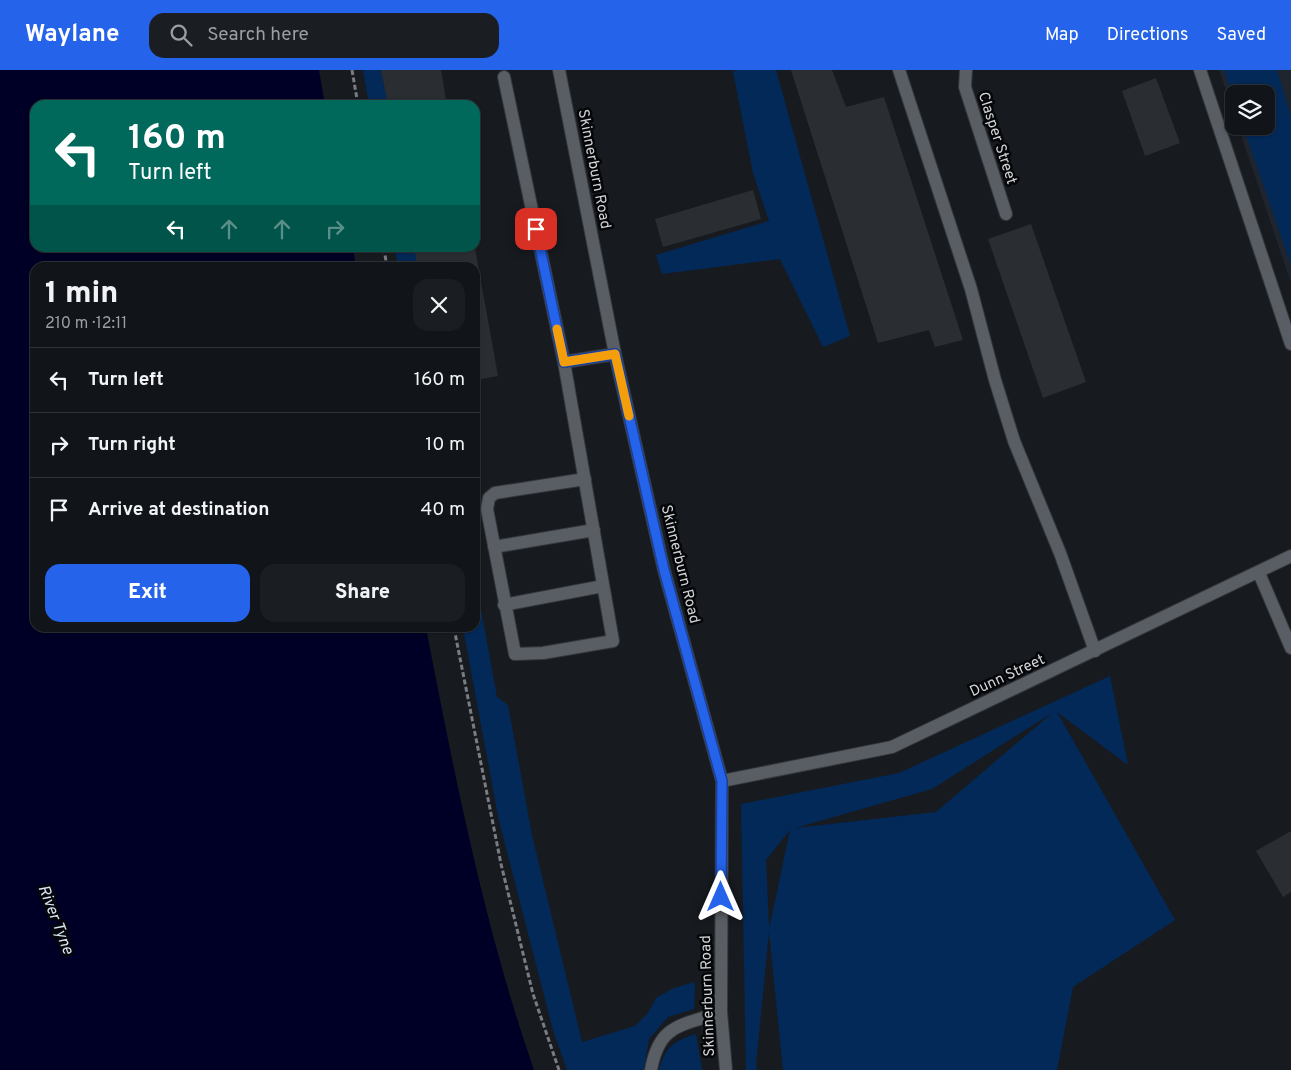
<!DOCTYPE html>
<meta charset="utf-8">
<style>
:root{--surface:#111418;--page:#1a1d21;--text:#f1f3f6;--muted:#9c9ea2;--line:#303337;--accent:#2563eb}
body{margin:0;font-family:Overpass,sans-serif;background:var(--page);color:var(--text);height:100vh;display:flex;flex-direction:column;font-size:19px;white-space:nowrap}
*{box-sizing:border-box;margin:0}
p{font-size:16px;color:var(--muted)}
.icon{flex:none;width:28px;height:28px;fill:none;stroke:currentColor;stroke-width:2;stroke-linecap:round;stroke-linejoin:round}
.map{position:relative;flex:1;overflow:hidden}
.drawer{position:absolute;left:30px;top:192px;width:450px;height:370px;display:flex;flex-direction:column;background:var(--surface);border-radius:15px;box-shadow:0 1px 4px #0004,0 0 0 1px var(--line)}
.drawer>*{flex:none}
.top-card{position:absolute;left:30px;top:30px;width:450px;height:152px;border-radius:15px;box-shadow:0 1px 4px #0004,0 0 0 1px var(--line);background:#00695c;color:#fff;overflow:hidden}
.controls{position:absolute;left:1225px;top:15px;display:grid;gap:10px}
.controls a{display:grid;place-items:center;width:50px;height:50px;border-radius:10px;background:var(--surface);box-shadow:0 1px 4px #0004,0 0 0 1px var(--line);font-size:25px}
.pin{position:absolute;display:grid;place-items:center;width:42px;height:42px;color:#fff;margin:-21px;border-radius:10px;box-shadow:0 2px 8px #0006}
.me{position:absolute;width:55px;margin:-28px;rotate:0deg;stroke-linejoin:round;filter:drop-shadow(0 0 4px #0008)}
.turn{display:flex;align-items:center;gap:18px;height:105px;padding:0 15px;font-size:22px}
.turn .icon{width:65px;height:65px;stroke-width:2.5}
.turn b{display:block;font-size:35px;line-height:42px}
.lanes{display:flex;align-items:center;height:48px;padding:0 15px;background:#0003;justify-content:center;gap:25px;direction:ltr}
.lanes .off{opacity:.35}
.round{display:grid;place-items:center;flex:none;width:52px;height:52px;border-radius:15px;background:var(--page)}
.summary{display:flex;align-items:center;justify-content:space-between;height:85px;padding:0 15px}
h1{font-size:30px;font-weight:800;line-height:38px}
.cta{display:flex;gap:10px;margin-top:auto;padding:10px 15px}
.cta a{flex:1;height:58px;border-radius:15px;background:var(--accent);color:#fff;font-size:20px;font-weight:800;line-height:58px;text-align:center}
.cta a+a{background:var(--page);color:var(--text)}
ul{padding:0;list-style:none}
li{display:flex;align-items:center;gap:15px;height:65px;padding:0 15px;border-top:1px solid var(--line)}
li div{flex:1}
li b{display:block;font-size:19px}
li em{font-style:normal}
header{display:flex;align-items:center;gap:30px;box-sizing:border-box;height:70px;padding:0 25px;background:var(--accent);color:#fff}
header strong{font-size:24px}
nav{display:flex;gap:28px;margin-inline-start:auto;font-size:18px}
.search{width:350px;height:45px;background:var(--page);display:flex;align-items:center;gap:12px;box-sizing:border-box;padding:0 18px;border-radius:15px;color:var(--muted);font-size:19px}
.map>svg:first-child{display:block}
</style>
<header>
<strong>Waylane</strong>
<div class="search"><svg class="icon" aria-label="search" viewBox="0 0 24 24"><circle cx="10" cy="10" r="6"/><path d="M15 15l6 6"/></svg>Search here</div>
<nav><a>Map</a><a>Directions</a><a>Saved</a></nav>
</header>
<div class="map">
<svg width="1291" height="1000" viewBox="0 0 1291 1000">
<rect width="100%" height="100%" fill="#171b20"/>
<path fill="#1e252e" d="M1219 0H1291V213L1238 56H1266V24H1234V43Z"/>
<path fill="#032958" fill-rule="evenodd" d="M363 0H381L388 35H369Z
M737 0H776L850 266 823 277 780 189 662 204 656 185 769 151 753 103 733 2Z
M1224 0H1277L1291 46V195L1243 56H1266V24H1234V29Z
M395 178H414L418 197H398Z
M475 506 497 627 508 635 532 765 582 972 635 956 648 943 656 928 674 918 695 912 694 939 668 947 649 969 644 1000H567L553 960 499 751 463 558H475Z
M1110 606 1128 695 1057 642 1175 850 1073 917 1057 1000H783L769 862 756 994 757 1000H746L741 734 899 703ZM1052 643 936 742 795 758 932 719ZM790 760 770 855 769 856 766 790Z
M696 964 702 1000H659C665 977 674 971 696 964Z"/>
<path fill="#000026" d="M0 0H319L325 35H35V178H353L356 197 35 198V558H426C455 707 484 856 534 1000H0Z"/>
<path fill="#2a2e33" d="M381 0H441L447 35H388Z
M791 0H832L846 37 884 27 963 270 935 277 929 260 878 273Z
M1156 8 1180 73 1145 86 1122 21Z
M753 120 761 149 663 177 655 149Z
M1031 154 1086 312 1043 328 988 169Z
M414 178H475L498 306 475 310V198H418Z
M1291 761V822L1283 827 1256 781Z"/>
<g fill="none" stroke-linecap="round" stroke-linejoin="round">
<g stroke="#35373b" stroke-width="14">
<path id="minor" d="M559 0 615 284 664 500 722 711 721 942 726 1000
M899 0 971 219 995 310 1014 371 1060 483 1095 581
M966 0 965 17 1006 144
M1200 0 1291 274
M504 7 564 292 615 284
M564 292 613 571 543 583 515 584 487 439 489 428 495 423 585 409
M494 477 594 460
M1259 503 1291 578
M504 535 603 516
M722 711 892 677 1291 486
M651 1000C659 954 681 956 721 942"/>
</g>
<path stroke="#797c80" stroke-width="3" stroke-dasharray="5 2.5" stroke-linecap="butt" d="M352 0 358 35
M384 178 387 198
M454 558 501 794 533 924 559 1000"/>
<use href="#minor" stroke="#595e64" stroke-width="12"/>
</g>
<g fill="none" stroke-linecap="round" stroke-linejoin="round">
<g stroke="#184099" stroke-width="12">
<path id="route" d="M536 159 564 292 615 284 664 500 722 711 721 827"/>
</g>
<use href="#route" stroke="#2563eb" stroke-width="9"/>
<path stroke="#f59e0b" stroke-width="9" d="M557 259 564 292 615 284 629 346"/>
</g>
<g text-anchor="middle" stroke-width="5" stroke-linejoin="round" paint-order="stroke">
<g font-size="15" fill="#d1d3d7" stroke="#050608">
<text transform="translate(998 68) rotate(72)" y="5">Clasper Street</text>
<text transform="translate(595 99) rotate(79)" y="5">Skinnerburn Road</text>
<text transform="translate(681 494) rotate(76)" y="5">Skinnerburn Road</text>
<text transform="translate(1007 605) rotate(-25)" y="5">Dunn Street</text>
<text transform="translate(707 926) rotate(-92)" y="5">Skinnerburn Road</text>
</g>
<g font-size="16" font-style="italic" fill="#d7e5f7" stroke="#050608">
<text transform="translate(57 849) rotate(69)" y="6">River Tyne</text>
</g>
</g>
</svg>
<div class="controls">
<a><svg class="icon" aria-label="layers" viewBox="0 0 24 24"><path d="M12 4l9 5-9 5-9-5zM3 14l9 5 9-5"/></svg></a>
</div>
<div class="pin" style="left:536px;top:159px;background:#d93025"><svg class="icon" aria-label="arrive" viewBox="0 0 24 24"><path d="M6 21V4h12l-3 4 3 4H6"/></svg></div>
<svg class="me" style="left:721px;top:827px" viewBox="-20 -20 40 40"><path d="M0-17L14 15 0 8-14 15z" fill="#2563eb" stroke="#fff" stroke-width="4"/></svg>
<div class="top-card">
<div class="turn"><svg class="icon" aria-label="left" viewBox="0 0 24 24"><path d="M17 20v-9H6M10 6l-5 5 5 5"/></svg><div><b>160 m</b>Turn left</div></div>
<div class="lanes"><svg class="icon" aria-label="left" viewBox="0 0 24 24"><path d="M17 20v-9H6M10 6l-5 5 5 5"/></svg><svg class="icon off" aria-label="ahead" viewBox="0 0 24 24"><path d="M12 20V5M6 11l6-6 6 6"/></svg><svg class="icon off" aria-label="ahead" viewBox="0 0 24 24"><path d="M12 20V5M6 11l6-6 6 6"/></svg><svg class="icon off" aria-label="right" viewBox="0 0 24 24"><path d="M7 20v-9h11M14 6l5 5-5 5"/></svg></div>
</div>
<section class="drawer">
<div class="summary"><div><h1>1 min</h1><p>210 m · 12:11</p></div><a class="round"><svg class="icon" aria-label="close" viewBox="0 0 24 24"><path d="M6 6l12 12M18 6L6 18"/></svg></a></div>
<ul>
<li><svg class="icon" aria-label="left" viewBox="0 0 24 24"><path d="M17 20v-9H6M10 6l-5 5 5 5"/></svg><div><b>Turn left</b></div><em>160 m</em></li>
<li><svg class="icon" aria-label="right" viewBox="0 0 24 24"><path d="M7 20v-9h11M14 6l5 5-5 5"/></svg><div><b>Turn right</b></div><em>10 m</em></li>
<li><svg class="icon" aria-label="arrive" viewBox="0 0 24 24"><path d="M6 21V4h12l-3 4 3 4H6"/></svg><div><b>Arrive at destination</b></div><em>40 m</em></li>
</ul>
<div class="cta"><a>Exit</a><a>Share</a></div>
</section>
</div>
